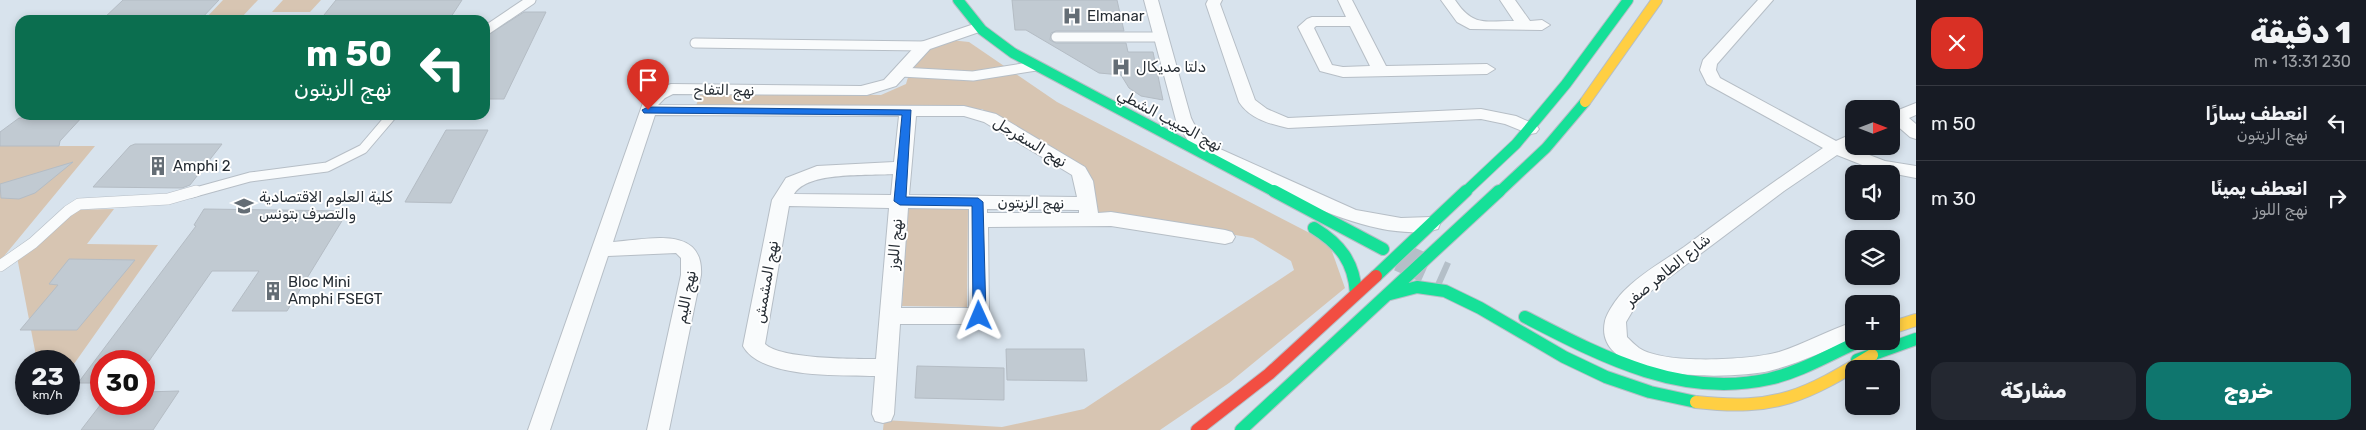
<!DOCTYPE html>
<html lang="ar">
<meta charset="utf-8">
<style>
:root{--surface:#171b24;--page:#242831;--text:#f1f3f6;--muted:#9ea1a6;--line:#363941;--accent:#0f766e}
body{margin:0;font-family:Rubik,"Noto Naskh Arabic",sans-serif;background:var(--page);color:var(--text);direction:rtl;height:100vh;display:flex;flex-direction:column;font-size:19px;white-space:nowrap}
*{box-sizing:border-box;margin:0}
p{font-size:16px;color:var(--muted)}
.icon{flex:none;width:28px;height:28px;fill:none;stroke:currentColor;stroke-width:2;stroke-linecap:round;stroke-linejoin:round}
.map{position:relative;flex:1;overflow:hidden;direction:ltr}
.panel{display:flex;flex-direction:column;background:var(--surface);width:450px}
.panel>*{flex:none}
.hud{position:absolute;left:15px;top:15px;width:475px;height:105px;border-radius:15px;box-shadow:0 2px 8px #0003;direction:rtl;background:#0b6e4f;color:#fff;overflow:hidden}
.needle{width:32px;rotate:90deg}
.tools{position:absolute;left:1845px;top:100px;display:grid;gap:10px}
.tools a{display:grid;place-items:center;width:55px;height:55px;border-radius:10px;background:var(--surface);box-shadow:0 2px 8px #0003;font-size:25px}
.speed{position:absolute;left:15px;top:350px;display:flex;gap:10px;font-size:25px;font-weight:700;text-align:center}
.speed>*{display:grid;place-content:center;width:65px;height:65px;border-radius:50%;background:var(--surface);box-shadow:0 2px 8px #0003;line-height:1}
.speed small{font-size:12px;font-weight:400}
.speed .limit{border:8px solid #d22;background:#fff;color:#111}
.pin{position:absolute;display:grid;place-items:center;width:42px;height:42px;color:#fff;margin:-51px -21px;border-radius:50% 50% 50% 0;rotate:-45deg;box-shadow:0 0 5px #0007}
.pin .icon{rotate:45deg}
.me{position:absolute;width:55px;margin:-28px;rotate:359deg;stroke-linejoin:round;filter:drop-shadow(0 0 4px #0008)}
.turn{display:flex;align-items:center;gap:18px;height:105px;padding:0 15px;font-size:22px}
.turn .icon{width:65px;height:65px;stroke-width:2.5}
.turn b{display:block;font-size:35px;line-height:42px}
.round{display:grid;place-items:center;flex:none;width:52px;height:52px;border-radius:15px;background:var(--page)}
.summary{display:flex;align-items:center;justify-content:space-between;height:85px;padding:0 15px}
h1{font-size:30px;font-weight:800;line-height:38px}
.action{display:flex;gap:10px;margin-top:auto;padding:10px 15px}
.action a{flex:1;height:58px;border-radius:15px;background:var(--accent);color:#fff;font-size:20px;font-weight:800;line-height:58px;text-align:center}
.action a+a{background:var(--page);color:var(--text)}
ul{padding:0;list-style:none}
li{display:flex;align-items:center;gap:15px;height:75px;padding:0 15px;border-top:1px solid var(--line)}
li div{flex:1}
li b{display:block;font-size:19px}
li em{font-style:normal}
main{display:flex;flex:1;min-height:0}
.map>svg:first-child{display:block}
</style>
<main>
<section class="panel">
<div class="summary"><div><h1>1 دقيقة</h1><p>230 m · 13:31</p></div><a class="round" style="background:#d93025;color:#fff"><svg class="icon" aria-label="close" viewBox="0 0 24 24"><path d="M6 6l12 12M18 6L6 18"/></svg></a></div>
<ul>
<li><svg class="icon" aria-label="left" viewBox="0 0 24 24"><path d="M17 20v-9H6M10 6l-5 5 5 5"/></svg><div><b>انعطف يسارًا</b><p>نهج الزيتون</p></div><em>50 m</em></li>
<li><svg class="icon" aria-label="right" viewBox="0 0 24 24"><path d="M7 20v-9h11M14 6l5 5-5 5"/></svg><div><b>انعطف يمينًا</b><p>نهج اللوز</p></div><em>30 m</em></li>
</ul>
<div class="action"><a>خروج</a><a>مشاركة</a></div>
</section>
<div class="map">
<svg width="1916" height="430" viewBox="0 0 1916 430">
<rect width="100%" height="100%" fill="#d8e3ed"/>
<path fill="#d7c5b2" d="M223 0H258L241 18H206Z
M283 0H321L310 12H272Z
M950 40 969 42 1057 102 1329 243 1345 288 1229 383 1160 430H883L884 420 1002 427 1084 409 1294 270 1291 261 1253 238 1093 211 1087 171 982 109 695 108 701 93 881 95 906 84C914 58 924 50 950 40Z
M0 146H95L0 261Z
M908 208H968L967 307 902 306Z
M114 209 87 244 158 245 69 371V361H37L17 257 69 210Z"/>
<path fill="#c1cad2" stroke="#b4bcc4" d="M123 0H219L200 20H102Z
M336 0H462L449 20H320Z
M1012 0H1117L1124 31H1056L1051 33 1050 40 1056 43H1126L1128 52H1153L1163 100 1141 96 1129 88 1121 75 1099 73 1026 30H1015Z
M524 12H546L504 99H485V37Z
M35 115H84L60 141 59 146H0V132L19 118H32Z
M446 130H488L451 203 405 202Z
M135 144H222L190 185 182 188 93 187 130 146Z
M73 162 35 193 19 199 1 198 0 184Z
M204 209 348 211 287 311H232L259 271H212L149 361H101V383H78L196 226 194 225Z
M69 259 135 260 77 330H20L58 285 49 284Z
M1006 349H1084L1087 381 1007 380Z
M917 366 1004 368V400L915 398Z
M179 391 153 430H81L101 404H144V392Z"/>
<g fill="none" stroke-linecap="round" stroke-linejoin="round">
<path stroke="#b4bfc8" stroke-width="29" stroke-dasharray="29 14" stroke-linecap="butt" d="M1400 257 1445 277"/>
<g stroke="#b6bec6" stroke-width="11">
<path id="lane-far1" d="M485 31 531 0
M1056 37H1160
M695 43 924 46
M901 72 973 76 1036 66
M192 193 250 177 327 167 363 149 392 115"/>
</g>
<g stroke="#b6bec6" stroke-width="12">
<path id="lane" d="M0 266 33 243 68 211 79 204 168 199 196 191"/>
</g>
<g stroke="#b6bec6" stroke-width="2">
<path id="street" d="M1144 0H1158L1191 118C1197 132 1208 140 1220 149L1356 210 1401 218 1431 217 1438 219 1440 224 1438 229C1374 247 1266 184 1208 157L1189 142 1177 124Z
M1208 0H1222L1220 4 1255 100 1267 109 1288 118 1481 109 1516 116 1536 125 1539 129 1536 133 1530 134 1505 124 1481 119 1288 128C1270 124 1250 119 1239 102L1206 4Z
M1338 0H1352L1386 66 1487 64 1495 69 1487 74 1343 77 1320 71 1298 27 1307 19 1312 17H1346ZM1316 26H1350L1370 66 1343 67 1332 65 1314 28Z
M1441 0H1455C1473 27 1485 21 1514 21L1500 0H1515L1530 21 1542 20 1550 25 1542 30 1470 29 1457 22Z
M1758 0H1773L1717 64 1716 70 1720 78 1836 141 1854 133V146L1851 148 1885 161 1916 166V178L1875 170 1837 155 1784 191 1639 300 1626 322 1627 337C1631 341 1635 345 1639 348 1665 365 1749 360 1779 352 1805 344 1828 330 1854 322V339C1826 350 1798 364 1769 371 1734 379 1591 384 1605 321 1607 312 1619 295 1626 289 1642 273 1665 260 1684 247 1730 213 1776 180 1823 148L1707 84 1700 70 1703 60Z
M977 23 982 25 985 28 982 31 930 49 896 86 867 95 673 94 665 98 658 105 964 106 996 114 1085 167 1093 181 1098 213 1111 212 1225 230 1232 232 1235 237 1232 242 1225 244 1111 226 988 227 989 316 986 322 979 324H900L894 414 891 421 883 423 875 421 872 414 875 376C841 375 761 379 743 346L772 200 786 178 817 166 894 162 899 116 655 115 613 242C646 240 704 224 701 275L669 430H647L681 275V258L676 253 608 256 550 430H528L645 97 653 90 671 84 861 86 884 80 918 43ZM916 116H964L984 122 1072 175 1077 197 909 195ZM893 174 891 195 794 194C808 171 867 176 893 174ZM789 206 889 208 876 359C853 359 780 359 765 344ZM908 208 969 209V308H901ZM987 209 1079 210V213H987Z
M1916 103V115L1909 118 1916 124V139L1910 137 1895 124 1891 125V113Z"/>
</g>
<g stroke="#b6bec6" stroke-width="12">
<path id="fast-far1" d="M958 0 982 30 1013 53 1277 193
M1464 193 1516 144 1566 84 1628 0
M1498 193 1546 148 1585 102"/>
</g>
<g stroke="#b6bec6" stroke-width="14">
<path id="fast" d="M1274 191 1383 249
M1314 228C1340 244 1354 262 1356 293
M1376 276 1466 191
M1390 294 1417 287 1445 291 1480 308 1564 357 1606 377 1650 392 1696 402
M1525 317C1601 356 1681 399 1769 379 1801 372 1830 354 1860 341
M1857 360 1916 339
M1241 430 1499 191"/>
</g>
<g stroke="#b6bec6" stroke-width="12">
<path id="slow-far1" d="M1585 102 1657 0"/>
</g>
<g stroke="#b6bec6" stroke-width="14">
<path id="slow" d="M1891 328 1916 320
M1696 402C1777 411 1805 396 1872 355"/>
</g>
<g stroke="#b6bec6" stroke-width="14">
<path id="jam" d="M1197 430 1269 374 1376 276"/>
</g>
<use href="#lane-far1" stroke="#f9fbfc" stroke-width="9"/>
<use href="#lane" stroke="#f9fbfc" stroke-width="11"/>
<use href="#street" fill="#f9fbfc" fill-rule="evenodd"/>
<use href="#fast-far1" stroke="#16e098" stroke-width="10"/>
<use href="#fast" stroke="#16e098" stroke-width="12"/>
<use href="#slow-far1" stroke="#ffcf43" stroke-width="10"/>
<use href="#slow" stroke="#ffcf43" stroke-width="12"/>
<use href="#jam" stroke="#f24e42" stroke-width="12"/>
</g>
<path fill="#1a73e8" stroke="#114b97" d="M648 107 911 110 906 197 978 198 983 202 986 316 984 320 979 321 973 316 972 206 900 205 894 201 902 115 644 113 642 110Z"/>
<defs>
<g id="hospital-bare" transform="scale(1.5)"><path d="M-5-5h3v3.5h4V-5h3V5h-3V1.5h-4V5h-3Z" fill="#646d75" stroke="#fff" stroke-width="2.5" paint-order="stroke"/></g>
<g id="building-bare" transform="scale(1.5)"><path d="M-4-6H4V6H1V3H-1V6H-4ZM-2.5-4.3h1.7v1.8h-1.7ZM.8-4.3h1.7v1.8H.8ZM-2.5-1h1.7V.8h-1.7ZM.8-1h1.7V.8H.8Z" fill="#646d75" stroke="#fff" stroke-width="2.5" paint-order="stroke"/></g>
<g id="university-bare" transform="scale(1.5)"><path d="M0-5L7-2L0 1L-7-2ZM-4 1L0 2.5L4 1V4Q0 6-4 4Z" fill="#646d75" stroke="#fff" stroke-width="2.5" paint-order="stroke"/></g>
</defs>
<g fill-rule="evenodd">
<use href="#hospital-bare" x="1072" y="16"/>
<use href="#hospital-bare" x="1121" y="67"/>
<use href="#building-bare" x="158" y="166"/>
<use href="#university-bare" x="244" y="206"/>
<use href="#building-bare" x="273" y="291"/>
</g>
<g text-anchor="middle" stroke-width="4" stroke-linejoin="round" paint-order="stroke">
<g font-size="15" fill="#262d34" stroke="#fff" text-anchor="start">
<text x="1087" y="21">Elmanar</text>
<text x="1136" y="72">دلتا مديكال</text>
<text x="173" y="171">Amphi 2</text>
<text x="259" y="202">كلية العلوم الاقتصادية<tspan x="259" dy="17">والتصرف بتونس</tspan></text>
<text x="288" y="287">Bloc Mini<tspan x="288" dy="17">Amphi FSEGT</tspan></text>
</g>
<g font-size="15" fill="#262d34" stroke="#fff">
<text transform="translate(724 90) rotate(1)" y="5">نهج التفاح</text>
<text transform="translate(1170 120) rotate(28)" y="5">نهج الحبيب الشطي</text>
<text transform="translate(1030 142) rotate(31)" y="5">نهج السفرجل</text>
<text transform="translate(1031 203) rotate(1)" y="5">نهج الزيتون</text>
<text transform="translate(895 244) rotate(-85)" y="5">نهج اللوز</text>
<text transform="translate(1668 270) rotate(-39)" y="5">شارع الطاهر صفر</text>
<text transform="translate(766 282) rotate(-80)" y="5">نهج المشمش</text>
<text transform="translate(686 297) rotate(-79)" y="5">نهج الليم</text>
</g>
</g>
</svg>
<div class="tools">
<a><svg class="needle" viewBox="-14 -14 28 28"><path d="M0-13l5 13h-10z" fill="#e53935"/><path d="M0 13l5-13h-10z" fill="#9ea1a6"/></svg></a>
<a><svg class="icon" aria-label="sound" viewBox="0 0 24 24"><path d="M4 9h4l5-4v14l-5-4H4zM17 9q2 3 0 6"/></svg></a>
<a><svg class="icon" aria-label="layers" viewBox="0 0 24 24"><path d="M12 4l9 5-9 5-9-5zM3 14l9 5 9-5"/></svg></a>
<a>+</a>
<a>−</a>
</div>
<div class="speed"><div>23<small>km/h</small></div><div class="limit">30</div></div>
<div class="pin" style="left:648px;top:110px;background:#d93025"><svg class="icon" aria-label="arrive" viewBox="0 0 24 24"><path d="M6 21V4h12l-3 4 3 4H6"/></svg></div>
<svg class="me" style="left:979px;top:316px" viewBox="-20 -20 40 40"><path d="M0-17L14 15 0 8-14 15z" fill="#1a73e8" stroke="#fff" stroke-width="4"/></svg>
<div class="hud">
<div class="turn"><svg class="icon" aria-label="left" viewBox="0 0 24 24"><path d="M17 20v-9H6M10 6l-5 5 5 5"/></svg><div><b>50 m</b>نهج الزيتون</div></div>
</div>
</div>
</main>
